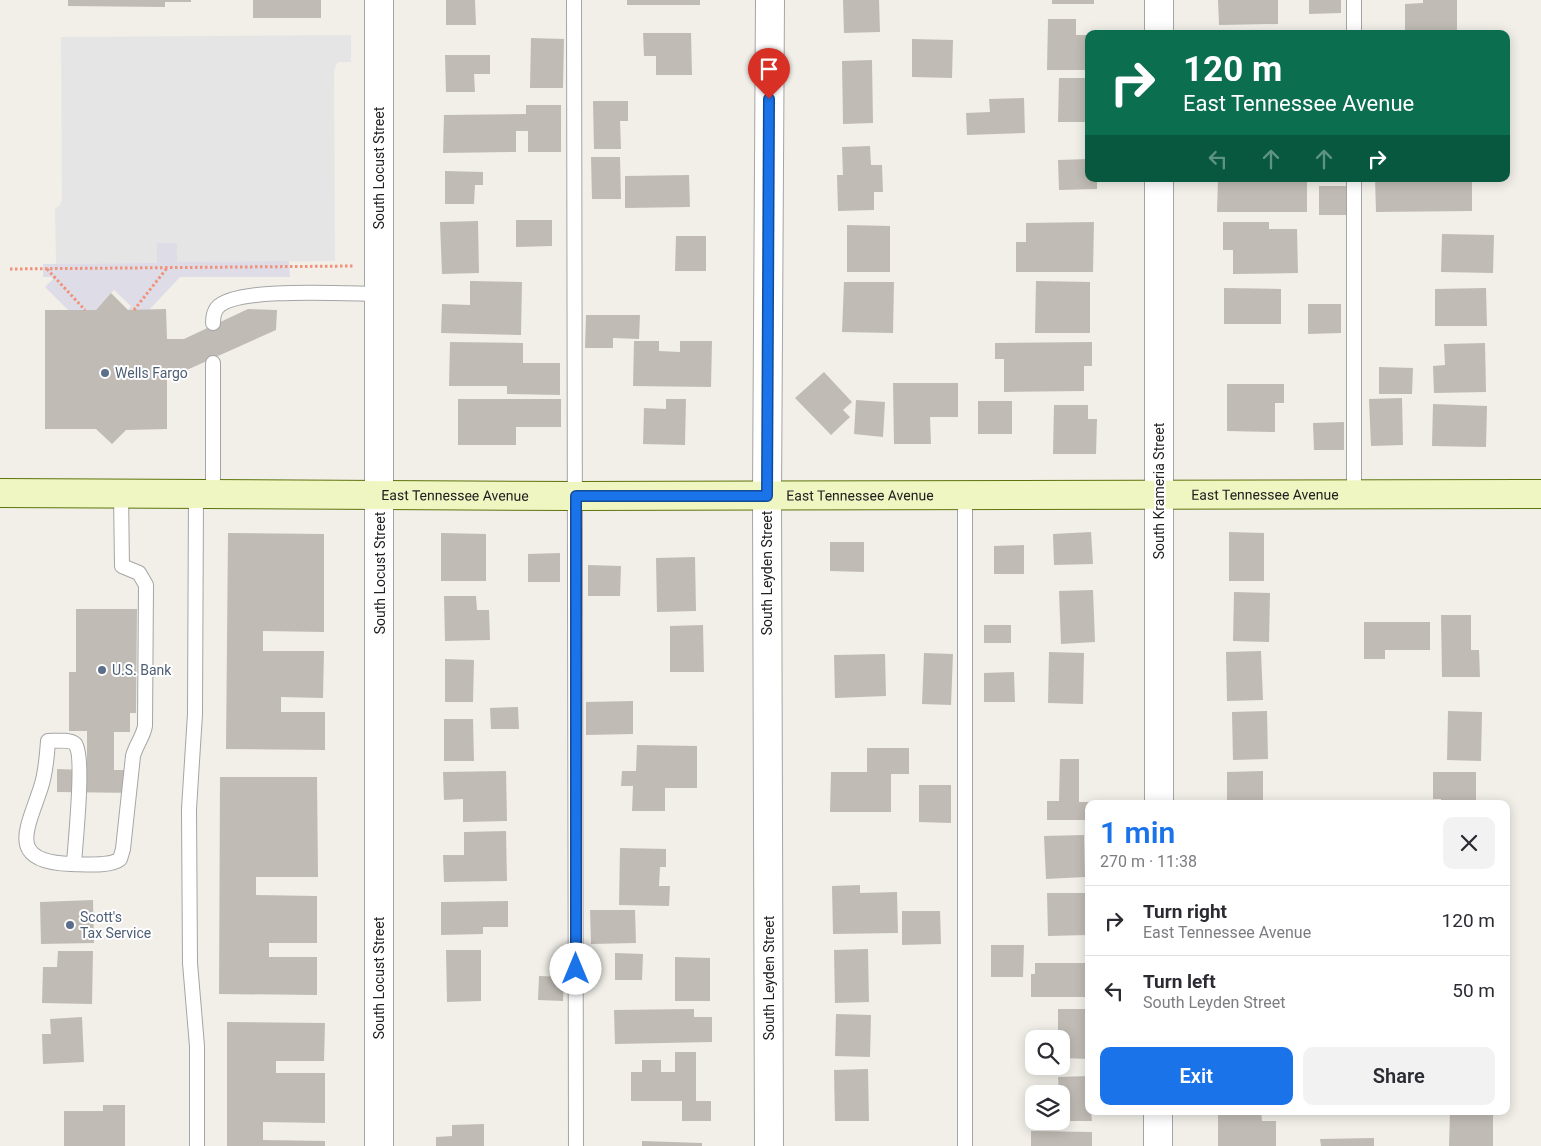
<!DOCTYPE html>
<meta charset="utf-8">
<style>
:root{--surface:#fff;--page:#f2f2f3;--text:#2b2b33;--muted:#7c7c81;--line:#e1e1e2;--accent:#1a73e8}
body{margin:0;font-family:Roboto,sans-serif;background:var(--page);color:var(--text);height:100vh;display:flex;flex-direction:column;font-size:19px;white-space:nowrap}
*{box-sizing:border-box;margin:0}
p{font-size:16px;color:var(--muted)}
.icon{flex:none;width:28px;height:28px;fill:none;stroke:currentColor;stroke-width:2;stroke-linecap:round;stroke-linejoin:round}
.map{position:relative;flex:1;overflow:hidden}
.drawer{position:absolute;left:1085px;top:800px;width:425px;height:315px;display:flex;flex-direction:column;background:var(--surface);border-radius:10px;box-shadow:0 2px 12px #0003}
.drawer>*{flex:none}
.guide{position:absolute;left:1085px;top:30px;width:425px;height:152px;border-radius:10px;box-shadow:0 2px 12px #0003;background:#0b6e4f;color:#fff;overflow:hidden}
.fabs{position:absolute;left:1025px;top:1030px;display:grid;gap:10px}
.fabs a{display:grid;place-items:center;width:45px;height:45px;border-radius:10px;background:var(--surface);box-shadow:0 2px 12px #0003;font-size:25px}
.pin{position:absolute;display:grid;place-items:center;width:42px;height:42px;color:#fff;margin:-51px -21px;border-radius:50% 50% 50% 0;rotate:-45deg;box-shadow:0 0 5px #0007}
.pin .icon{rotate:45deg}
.me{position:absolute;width:55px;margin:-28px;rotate:0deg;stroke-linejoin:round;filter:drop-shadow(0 0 4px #0008)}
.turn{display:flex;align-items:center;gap:18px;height:105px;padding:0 15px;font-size:22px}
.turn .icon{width:65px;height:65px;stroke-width:2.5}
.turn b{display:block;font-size:35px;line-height:42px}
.lanes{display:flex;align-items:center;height:48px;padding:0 15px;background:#0003;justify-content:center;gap:25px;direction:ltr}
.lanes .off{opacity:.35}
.round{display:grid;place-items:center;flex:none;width:52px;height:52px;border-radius:10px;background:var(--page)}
.summary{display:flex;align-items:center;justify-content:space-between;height:85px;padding:0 15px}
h1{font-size:30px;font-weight:600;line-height:38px;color:var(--accent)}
.button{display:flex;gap:10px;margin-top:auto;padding:10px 15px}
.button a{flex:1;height:58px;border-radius:10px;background:var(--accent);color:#fff;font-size:20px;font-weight:600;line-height:58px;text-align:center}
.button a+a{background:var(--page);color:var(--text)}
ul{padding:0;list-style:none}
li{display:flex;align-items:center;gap:15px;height:70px;padding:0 15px;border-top:1px solid var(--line)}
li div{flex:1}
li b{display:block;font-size:19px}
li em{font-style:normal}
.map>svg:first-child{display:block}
</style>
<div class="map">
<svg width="1541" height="1146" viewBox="0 0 1541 1146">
<rect width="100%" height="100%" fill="#f1efe8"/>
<path fill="#e5e5e5" d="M351 35V62H338L336 65 334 71 335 261 177 262 158 243 157 263 56 264 55 209 60 205 62 200 61 37Z"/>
<path fill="#dddce7" d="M157 243H177V262L289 261 290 277H180L149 310H128L131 306 114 290 96 310H68L45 287 53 279 51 277H43V264L157 263Z"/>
<path fill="#c1bbb5" d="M68 0H191V2H165V7L68 6Z
M253 0H321V18H253Z
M446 0H475L476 25H446Z
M627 0H700V5H627Z
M843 0H879L880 32 844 33Z
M1052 0H1094V4H1052Z
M1218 0H1278V24L1219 25Z
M1309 0H1341V13L1309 14Z
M1423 0H1457V34H1405V4L1423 3Z
M1048 19H1076V35H1089V70H1047Z
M643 33H691L692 75H656V56H644Z
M531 38 564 39 563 88H530Z
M912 39 953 40 952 78 912 77Z
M445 55H490V74H474L475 92H446Z
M872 60 873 123 843 124 842 61Z
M1059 78H1089V122H1058Z
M1024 98 1025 133 967 135 966 113 990 112 989 99Z
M593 101H628V121H620L621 149H594Z
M526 105H561V152H528V131H516V152L443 153 444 115 526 114Z
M870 146 871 165H882L883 192H874V210L838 211 837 175H843L842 147Z
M591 157H620L621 199H592Z
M1089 159V179H1097V189L1059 190 1058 160Z
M445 171 483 172V185H475L474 204H445Z
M689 175 690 207 625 208V176Z
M1218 179H1307V212H1217Z
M1375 179H1472V211L1376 212Z
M1319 186H1346V215H1319Z
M516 220H552V246L516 247Z
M478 221 479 273 442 274 440 222Z
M1094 222 1093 272H1016V242H1026V223Z
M1223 222H1269V229H1297L1298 273 1233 274V250H1223Z
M847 225 890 226V272H847Z
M1442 234 1494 235 1493 273 1441 272Z
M676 236H706V271H675Z
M470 281 522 282 521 335 441 333 442 304 470 305Z
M1036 281 1090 282V333H1035Z
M844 282H894L893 333 842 332Z
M1224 288 1281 289V324H1224Z
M1486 288 1487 326H1435V289Z
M111 293 128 310 166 309 167 339H184L248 309 277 310 276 330 180 373H167V429L126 430 112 444 96 429H45V310H96Z
M1308 304H1341V333L1308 334Z
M586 315H640L639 339 613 338V348H585Z
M634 341H659V351L680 352V341H712L711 387 633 386Z
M450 342 523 343V363H560V395L507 394V386H449Z
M1092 342V366H1084V391L1004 392V359H995V343Z
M1485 343 1486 392 1434 393 1433 366 1445 365 1444 344Z
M1379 367 1413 368 1412 394H1379Z
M824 372 852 402 843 410 850 417 831 435 795 398Z
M893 383H958V417H930L931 444H894Z
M1227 384H1284V403H1275V432L1227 431Z
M1402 398 1403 445 1371 446 1369 399Z
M458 399H561V427H516V445H458Z
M666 399H686L685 445 643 444 644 408 666 409Z
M856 400 885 402 883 437 854 434Z
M978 401H1012V434H978Z
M1433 404 1487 406 1486 447 1432 446Z
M1054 405H1088V419H1097L1096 454H1053Z
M1344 422V450H1314L1313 423Z
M1091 532 1093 564 1054 565 1053 534Z
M1229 532 1264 533V581H1229Z
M228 533 324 534V632L263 631V651H324L323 698 281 697V712H325V750L226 749Z
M441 533 486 534V581H441Z
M830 542H864V572L830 571Z
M1024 545V574H994V546Z
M560 553V582H528V554Z
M695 557 696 611 657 612 656 558Z
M588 565 621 566 620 596H588Z
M1093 590 1095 642 1061 644 1059 591Z
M1234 592 1270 593 1269 642 1233 641Z
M444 596H476L477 610H489L490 640 445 641Z
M76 609H137L136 713H130V732H114V770H137V793L57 792V769L87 770V731H69V672H76Z
M1441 615H1471V650H1479L1480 677H1442Z
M1364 622H1430V650H1385V659H1364Z
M703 625 704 672H670V626Z
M984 625H1011V643H984Z
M1261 651 1263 700 1227 701 1226 652Z
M1049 652 1084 653 1083 704 1048 703Z
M924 653 953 654 951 705 922 704Z
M885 654 886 696 835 698 834 655Z
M445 659 474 660 473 702H445Z
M1014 672 1015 702H984V673Z
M633 701V734L586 735V702Z
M518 707 519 729H491L490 708Z
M1267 711 1268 759 1233 760 1232 712Z
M1448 711 1482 712 1481 761 1447 760Z
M444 719H473L474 761H444Z
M637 745 697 746V788H665V811H632L633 786H621L622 771H636Z
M867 748H909V774H891V812H830L831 772H867Z
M1060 759H1079V802H1095V804H1089V820H1047V801H1059Z
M506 771 507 821 463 822V799L444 800 443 772Z
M1263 771V804H1227V772Z
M1433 772H1476V804H1441V799H1433Z
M220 777H317L318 877H256V895L317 896V943H269V957H317V995L219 994Z
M919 785H951V823L919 822Z
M506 831 507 881 444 882 443 855H464V832Z
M1084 835 1085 877 1046 879 1044 836Z
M620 848 666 849V867H660L659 886H670L669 906 619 905Z
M860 885V893L897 892 898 933 833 934 832 886Z
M1047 893H1087L1088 935 1048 936Z
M93 900 94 943 41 944 40 902Z
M508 901V927H483V934L441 935V902Z
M590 910H635L636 943 591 944Z
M902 911H940L941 944 902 945Z
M991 945H1024L1023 977H991Z
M868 949 869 1002 835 1003 834 950Z
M446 950H481V1001L447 1002Z
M58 951H93L92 1004 42 1003 43 967H57Z
M615 953 643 954 642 980H615Z
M675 957 710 958V1001H675Z
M1035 963H1089V997H1031V974H1035Z
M539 976 564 977 563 1001 538 1000Z
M694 1009V1017H712V1042L615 1044 614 1010Z
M1058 1009H1089V1059L1061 1058V1039H1058Z
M836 1014 871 1015 870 1057 835 1056Z
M82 1017 84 1062 43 1064 42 1034H51L50 1019Z
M227 1022 325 1023 324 1061H276V1073H325V1123L263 1122V1140L325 1141V1146H227Z
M675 1052H696V1101H711V1121H682V1101H631V1072H642V1060H661V1072H675Z
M868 1069 869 1121H835L834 1070Z
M1089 1076V1111H1091L1092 1121H1061V1094H1059L1058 1077Z
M103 1105H125V1146H64V1111H103Z
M1218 1111H1261L1262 1121H1276V1146H1218Z
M1450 1111H1493V1146H1449Z
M484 1124V1146H436V1137L452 1136V1125Z
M1031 1131 1092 1132V1146H1031Z
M1374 1138V1146H1321L1320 1139Z
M642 1141 702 1143V1146H642Z"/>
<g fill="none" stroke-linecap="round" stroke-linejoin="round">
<g stroke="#a5a5a5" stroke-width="16">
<path id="lane" d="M574 0 576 1146
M1354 0V34
M1354 179V494
M213 323C213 318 214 312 217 308 235 286 350 294 380 294
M213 363V494
M196 494 195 714 189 809 190 963 197 1046V1146
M965 496V1146
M74 864C75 845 85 755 75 744 70 739 55 741 48 741 47 756 46 772 41 787 28 828 5 862 71 864 83 864 110 867 120 859L123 849 133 756C136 745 143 737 145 726L146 585 139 573 122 566 121 493"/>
</g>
<g stroke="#a5a5a5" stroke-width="30">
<path id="street" d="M1159 0V34
M1159 804V179
M379 1146V0
M769 1146 767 496 770 0
M1158 1146V1111"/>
</g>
<g stroke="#5f740c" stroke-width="30">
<g id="secondary">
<path id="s1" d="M0 493 576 496 1541 494"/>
</g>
</g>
<path stroke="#f29078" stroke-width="3" stroke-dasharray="2.5 2.5" stroke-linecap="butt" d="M10 269 353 266
M47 269 85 310
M134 310 167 268"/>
<use href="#lane" stroke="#fff" stroke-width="14"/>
<use href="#street" stroke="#fff" stroke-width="28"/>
<use href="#secondary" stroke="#eff6c1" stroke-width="28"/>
</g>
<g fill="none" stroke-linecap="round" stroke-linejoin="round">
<g stroke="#114b97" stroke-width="12">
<path id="route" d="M576 969V496H767L769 99"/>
</g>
<use href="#route" stroke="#1a73e8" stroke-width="9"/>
</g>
<g fill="#5c6f8a" stroke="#fff" stroke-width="2">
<circle cx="105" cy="373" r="5"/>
<circle cx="102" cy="670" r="5"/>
<circle cx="70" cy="925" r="5"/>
</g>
<g text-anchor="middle" stroke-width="4" stroke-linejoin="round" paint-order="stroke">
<g font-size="14" fill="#212121" stroke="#fff">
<text transform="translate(379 168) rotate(-90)" y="5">South Locust Street</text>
<text transform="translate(1159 491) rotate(-90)" y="5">South Krameria Street</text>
<text dy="5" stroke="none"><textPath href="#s1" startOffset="1265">East Tennessee Avenue</textPath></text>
<text dy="5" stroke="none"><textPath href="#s1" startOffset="455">East Tennessee Avenue</textPath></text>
<text dy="5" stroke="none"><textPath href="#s1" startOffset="860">East Tennessee Avenue</textPath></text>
<text transform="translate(380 573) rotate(-90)" y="5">South Locust Street</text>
<text transform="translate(767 573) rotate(-90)" y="5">South Leyden Street</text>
<text transform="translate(379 978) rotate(-90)" y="5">South Locust Street</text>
<text transform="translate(769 978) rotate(-90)" y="5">South Leyden Street</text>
</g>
<g font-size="14" fill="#4e5e75" stroke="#fff" text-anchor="start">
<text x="115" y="378">Wells Fargo</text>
<text x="112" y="675">U.S. Bank</text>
<text x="80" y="922">Scott's<tspan x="80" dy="16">Tax Service</tspan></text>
</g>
</g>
</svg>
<div class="fabs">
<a><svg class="icon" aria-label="search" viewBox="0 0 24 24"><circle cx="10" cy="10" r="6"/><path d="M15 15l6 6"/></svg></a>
<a><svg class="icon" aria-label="layers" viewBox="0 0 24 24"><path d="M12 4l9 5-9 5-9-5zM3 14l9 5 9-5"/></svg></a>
</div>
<div class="pin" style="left:769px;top:99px;background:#d93025"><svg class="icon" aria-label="arrive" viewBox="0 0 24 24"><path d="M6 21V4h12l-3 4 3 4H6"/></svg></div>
<svg class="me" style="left:576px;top:969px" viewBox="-20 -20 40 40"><circle r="19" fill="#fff"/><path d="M0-13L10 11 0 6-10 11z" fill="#1a73e8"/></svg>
<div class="guide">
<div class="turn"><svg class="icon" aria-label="right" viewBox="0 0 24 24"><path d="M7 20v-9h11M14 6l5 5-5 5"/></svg><div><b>120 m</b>East Tennessee Avenue</div></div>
<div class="lanes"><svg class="icon off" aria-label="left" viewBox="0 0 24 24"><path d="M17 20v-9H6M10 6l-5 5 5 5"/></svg><svg class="icon off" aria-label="ahead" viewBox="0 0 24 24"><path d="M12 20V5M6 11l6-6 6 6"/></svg><svg class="icon off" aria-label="ahead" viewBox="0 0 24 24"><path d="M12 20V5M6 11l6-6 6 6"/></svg><svg class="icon" aria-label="right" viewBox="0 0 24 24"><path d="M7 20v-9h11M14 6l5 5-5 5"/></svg></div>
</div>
<section class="drawer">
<div class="summary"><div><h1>1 min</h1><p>270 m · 11:38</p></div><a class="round"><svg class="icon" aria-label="close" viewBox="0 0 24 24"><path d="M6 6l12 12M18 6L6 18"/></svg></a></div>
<ul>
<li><svg class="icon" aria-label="right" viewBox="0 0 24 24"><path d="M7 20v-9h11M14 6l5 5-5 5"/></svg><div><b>Turn right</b><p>East Tennessee Avenue</p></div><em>120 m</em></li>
<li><svg class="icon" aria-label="left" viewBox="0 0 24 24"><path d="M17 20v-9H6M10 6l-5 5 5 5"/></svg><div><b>Turn left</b><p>South Leyden Street</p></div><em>50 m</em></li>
</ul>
<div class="button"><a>Exit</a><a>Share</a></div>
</section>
</div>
